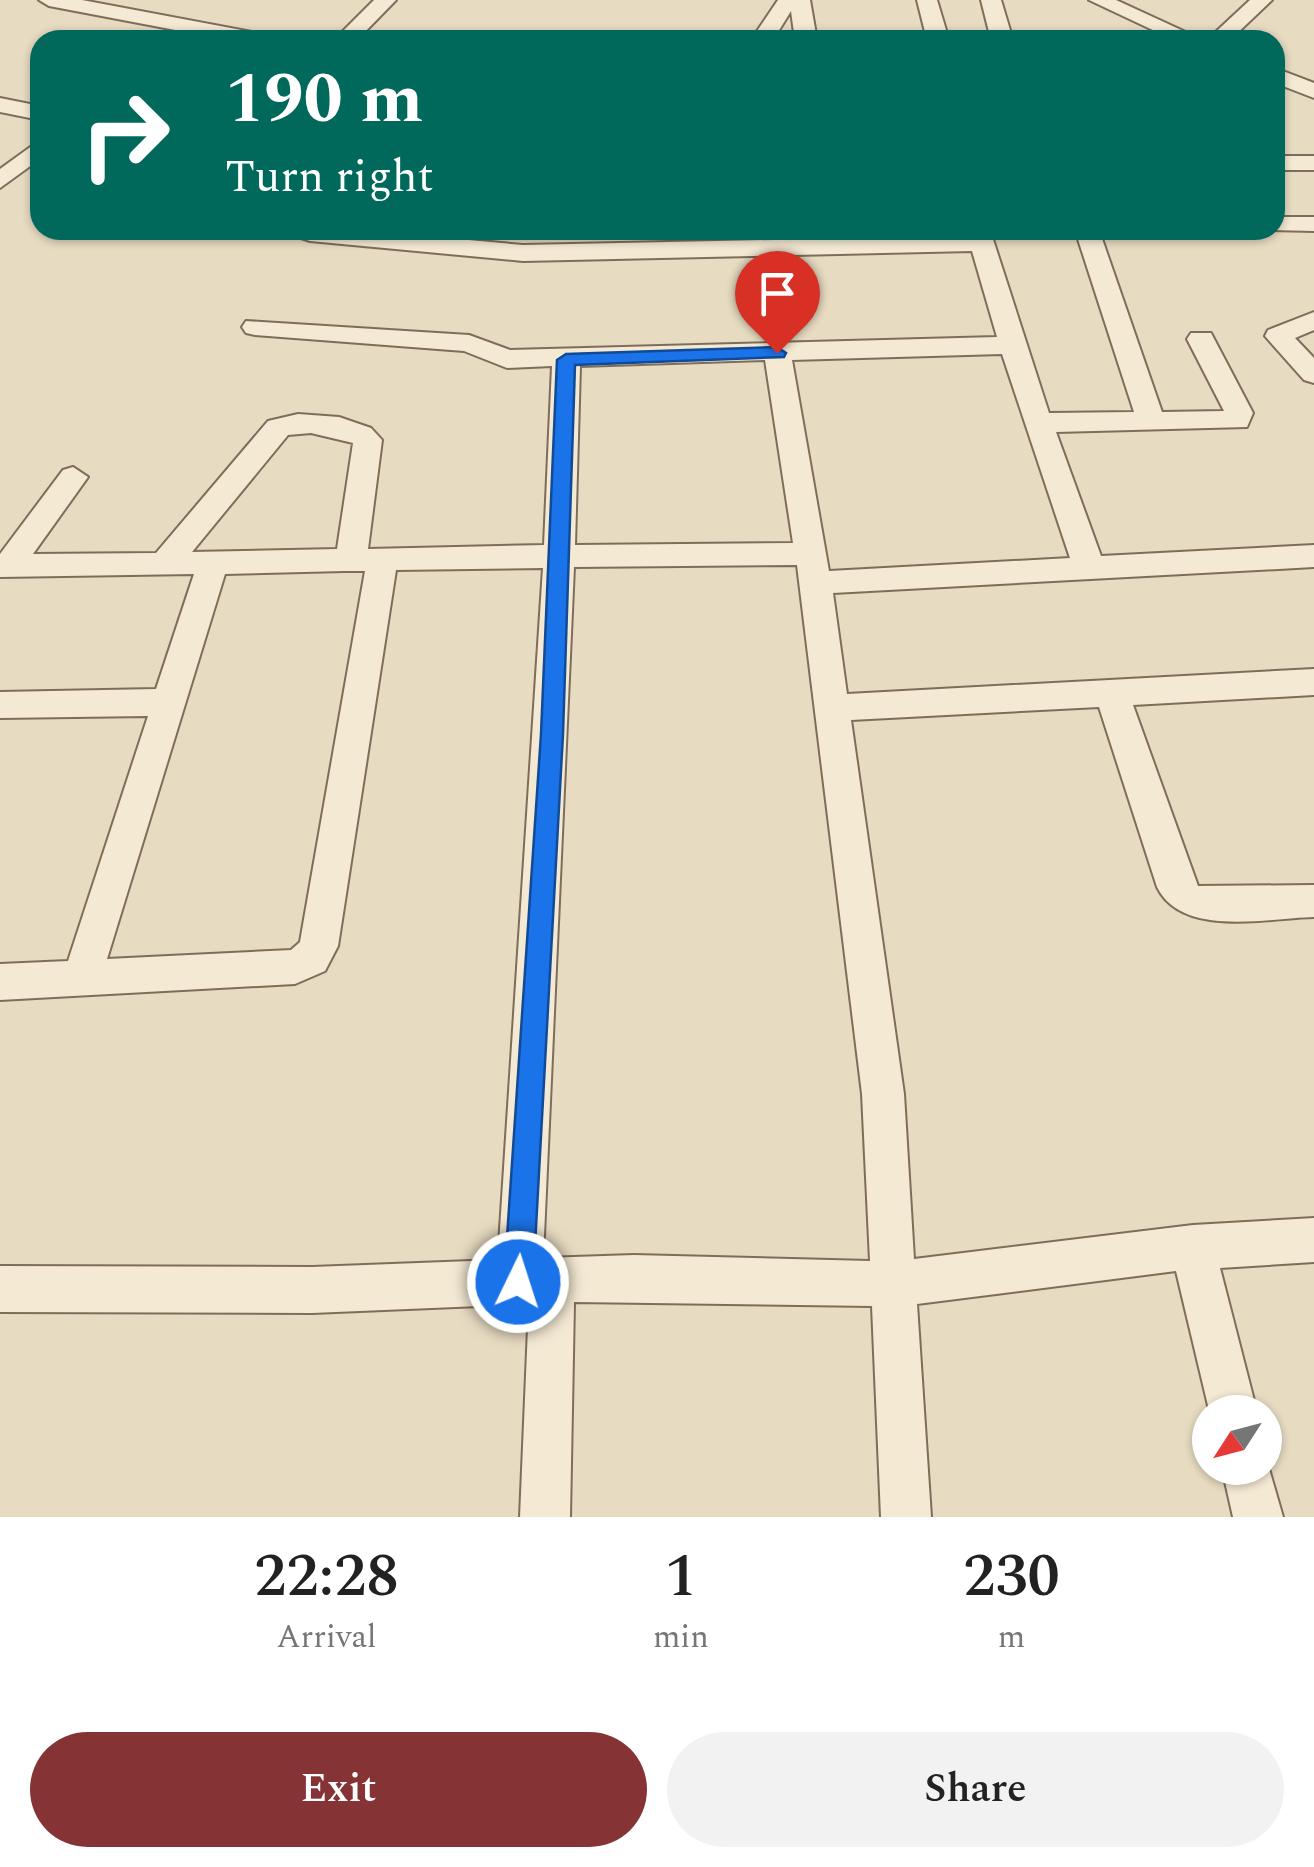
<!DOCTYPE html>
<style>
:root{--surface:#fff;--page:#f2f2f2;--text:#222;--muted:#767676;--accent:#863335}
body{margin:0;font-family:Spectral,serif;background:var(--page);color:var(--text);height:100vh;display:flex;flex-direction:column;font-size:38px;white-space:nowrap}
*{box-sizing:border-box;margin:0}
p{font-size:32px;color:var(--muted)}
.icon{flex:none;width:55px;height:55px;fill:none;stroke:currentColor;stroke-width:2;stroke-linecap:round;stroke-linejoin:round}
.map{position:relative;height:1517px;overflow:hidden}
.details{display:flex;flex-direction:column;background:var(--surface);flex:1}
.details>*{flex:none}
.hud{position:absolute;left:30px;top:30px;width:1255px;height:210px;border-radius:30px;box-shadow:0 2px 8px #0004;background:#00695c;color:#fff;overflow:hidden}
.needle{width:65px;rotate:234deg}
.fabs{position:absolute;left:1192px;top:1395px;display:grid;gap:20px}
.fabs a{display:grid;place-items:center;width:90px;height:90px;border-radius:50%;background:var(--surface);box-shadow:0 2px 8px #0004;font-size:50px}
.pin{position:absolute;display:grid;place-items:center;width:85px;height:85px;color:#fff;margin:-102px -42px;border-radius:50% 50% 50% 0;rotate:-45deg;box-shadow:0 0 10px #0007}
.pin .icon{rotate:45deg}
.me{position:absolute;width:110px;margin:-55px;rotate:4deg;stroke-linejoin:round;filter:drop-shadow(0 0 8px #0008)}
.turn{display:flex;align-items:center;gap:35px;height:210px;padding:0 30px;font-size:45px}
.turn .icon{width:130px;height:130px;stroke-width:2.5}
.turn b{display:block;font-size:70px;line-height:85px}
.eta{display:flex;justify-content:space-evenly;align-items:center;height:170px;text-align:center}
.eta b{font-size:60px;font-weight:600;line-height:70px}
.button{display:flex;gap:20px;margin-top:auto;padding:20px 30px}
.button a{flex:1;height:115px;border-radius:60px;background:var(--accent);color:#fff;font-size:40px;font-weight:600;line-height:115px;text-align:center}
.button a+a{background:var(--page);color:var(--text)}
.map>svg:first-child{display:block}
</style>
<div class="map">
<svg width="1314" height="1517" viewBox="0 0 1314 1517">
<rect width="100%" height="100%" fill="#e7dbc1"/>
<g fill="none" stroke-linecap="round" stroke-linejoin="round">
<g stroke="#7f6d5b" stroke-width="4">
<path id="street" d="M39 0H82L262 34 273 40H228L49 6Z
M374 0H396L357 40H334Z
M778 0H810L817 40H795L791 11 773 40H751Z
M917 0H937L949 40H927Z
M981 0H1001L1013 40H991Z
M1089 0H1116L1203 40H1174Z
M1250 0H1272L1230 40H1207Z
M1275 68 1314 83V98L1275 83Z
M0 98 40 106V120L0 112Z
M40 140V159L0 188V169Z
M1275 156H1314V170H1275Z
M1275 217H1314V231L1269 230H1275Z
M300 230H358L523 245 967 236 966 230H990L1049 413 1134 412 1075 230H1099L1162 412 1224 411 1187 339 1191 333H1211L1253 413 1247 427 1056 432 1101 556 1314 545V567L833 593 847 694 1314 669V695L1133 705 1198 886 1314 885V917C1267 918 1182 938 1157 887L1099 707 851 720 904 1094 914 1259 1193 1225 1314 1218V1262L1220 1268 1257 1412 1210 1414 1176 1271 917 1304 931 1517H881L872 1306 574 1302 570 1517H520L529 1304 312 1313 0 1312V1266L312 1267 498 1260 543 568 396 570 338 946 325 971 295 984 0 1000V964L68 961 148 716 0 718V692L156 689 194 574 0 577V554L63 470 73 467 88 477 33 554 156 553 268 421 298 414 339 417 371 428 382 440 368 549 544 545 552 366 507 368 464 351 255 335 246 333 242 327 246 321 469 335 510 350 997 337 972 251 523 261 310 241 301 238ZM1002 354 1070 558 829 571 792 360ZM765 360 793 543 575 545 580 366ZM311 433 353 443 337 549 192 552 288 435ZM797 565 862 1094 870 1261 634 1255 543 1258 574 567ZM344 571H365L300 942 291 950 107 959 225 574Z
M1314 312V330L1295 338 1314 358V383L1304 380 1265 336 1268 330Z
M1265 1455 1283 1517H1233L1222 1468H1265Z"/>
</g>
<use href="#street" fill="#f4e9d3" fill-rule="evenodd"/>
</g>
<path fill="#1a73e8" stroke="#114b97" stroke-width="2.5" d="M777 347 786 353 784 357 575 365 563 734 533 1282 529 1292 518 1296 508 1292 504 1282 541 734 557 360 566 354Z"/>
</svg>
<div class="fabs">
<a><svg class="needle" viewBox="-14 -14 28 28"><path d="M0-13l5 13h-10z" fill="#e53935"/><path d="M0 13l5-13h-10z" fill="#767676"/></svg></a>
</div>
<div class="pin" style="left:777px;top:353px;background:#d93025"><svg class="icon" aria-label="arrive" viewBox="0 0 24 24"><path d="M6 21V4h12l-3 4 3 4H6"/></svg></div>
<svg class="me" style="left:518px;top:1282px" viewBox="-20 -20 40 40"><circle r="17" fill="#1a73e8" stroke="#fff" stroke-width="3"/><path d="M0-11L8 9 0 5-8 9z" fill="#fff"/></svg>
<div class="hud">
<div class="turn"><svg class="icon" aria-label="right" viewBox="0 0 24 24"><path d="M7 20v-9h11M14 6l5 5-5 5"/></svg><div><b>190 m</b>Turn right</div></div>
</div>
</div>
<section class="details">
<div class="eta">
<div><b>22:28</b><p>Arrival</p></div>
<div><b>1</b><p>min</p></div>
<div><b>230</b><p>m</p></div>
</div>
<div class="button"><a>Exit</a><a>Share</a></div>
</section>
